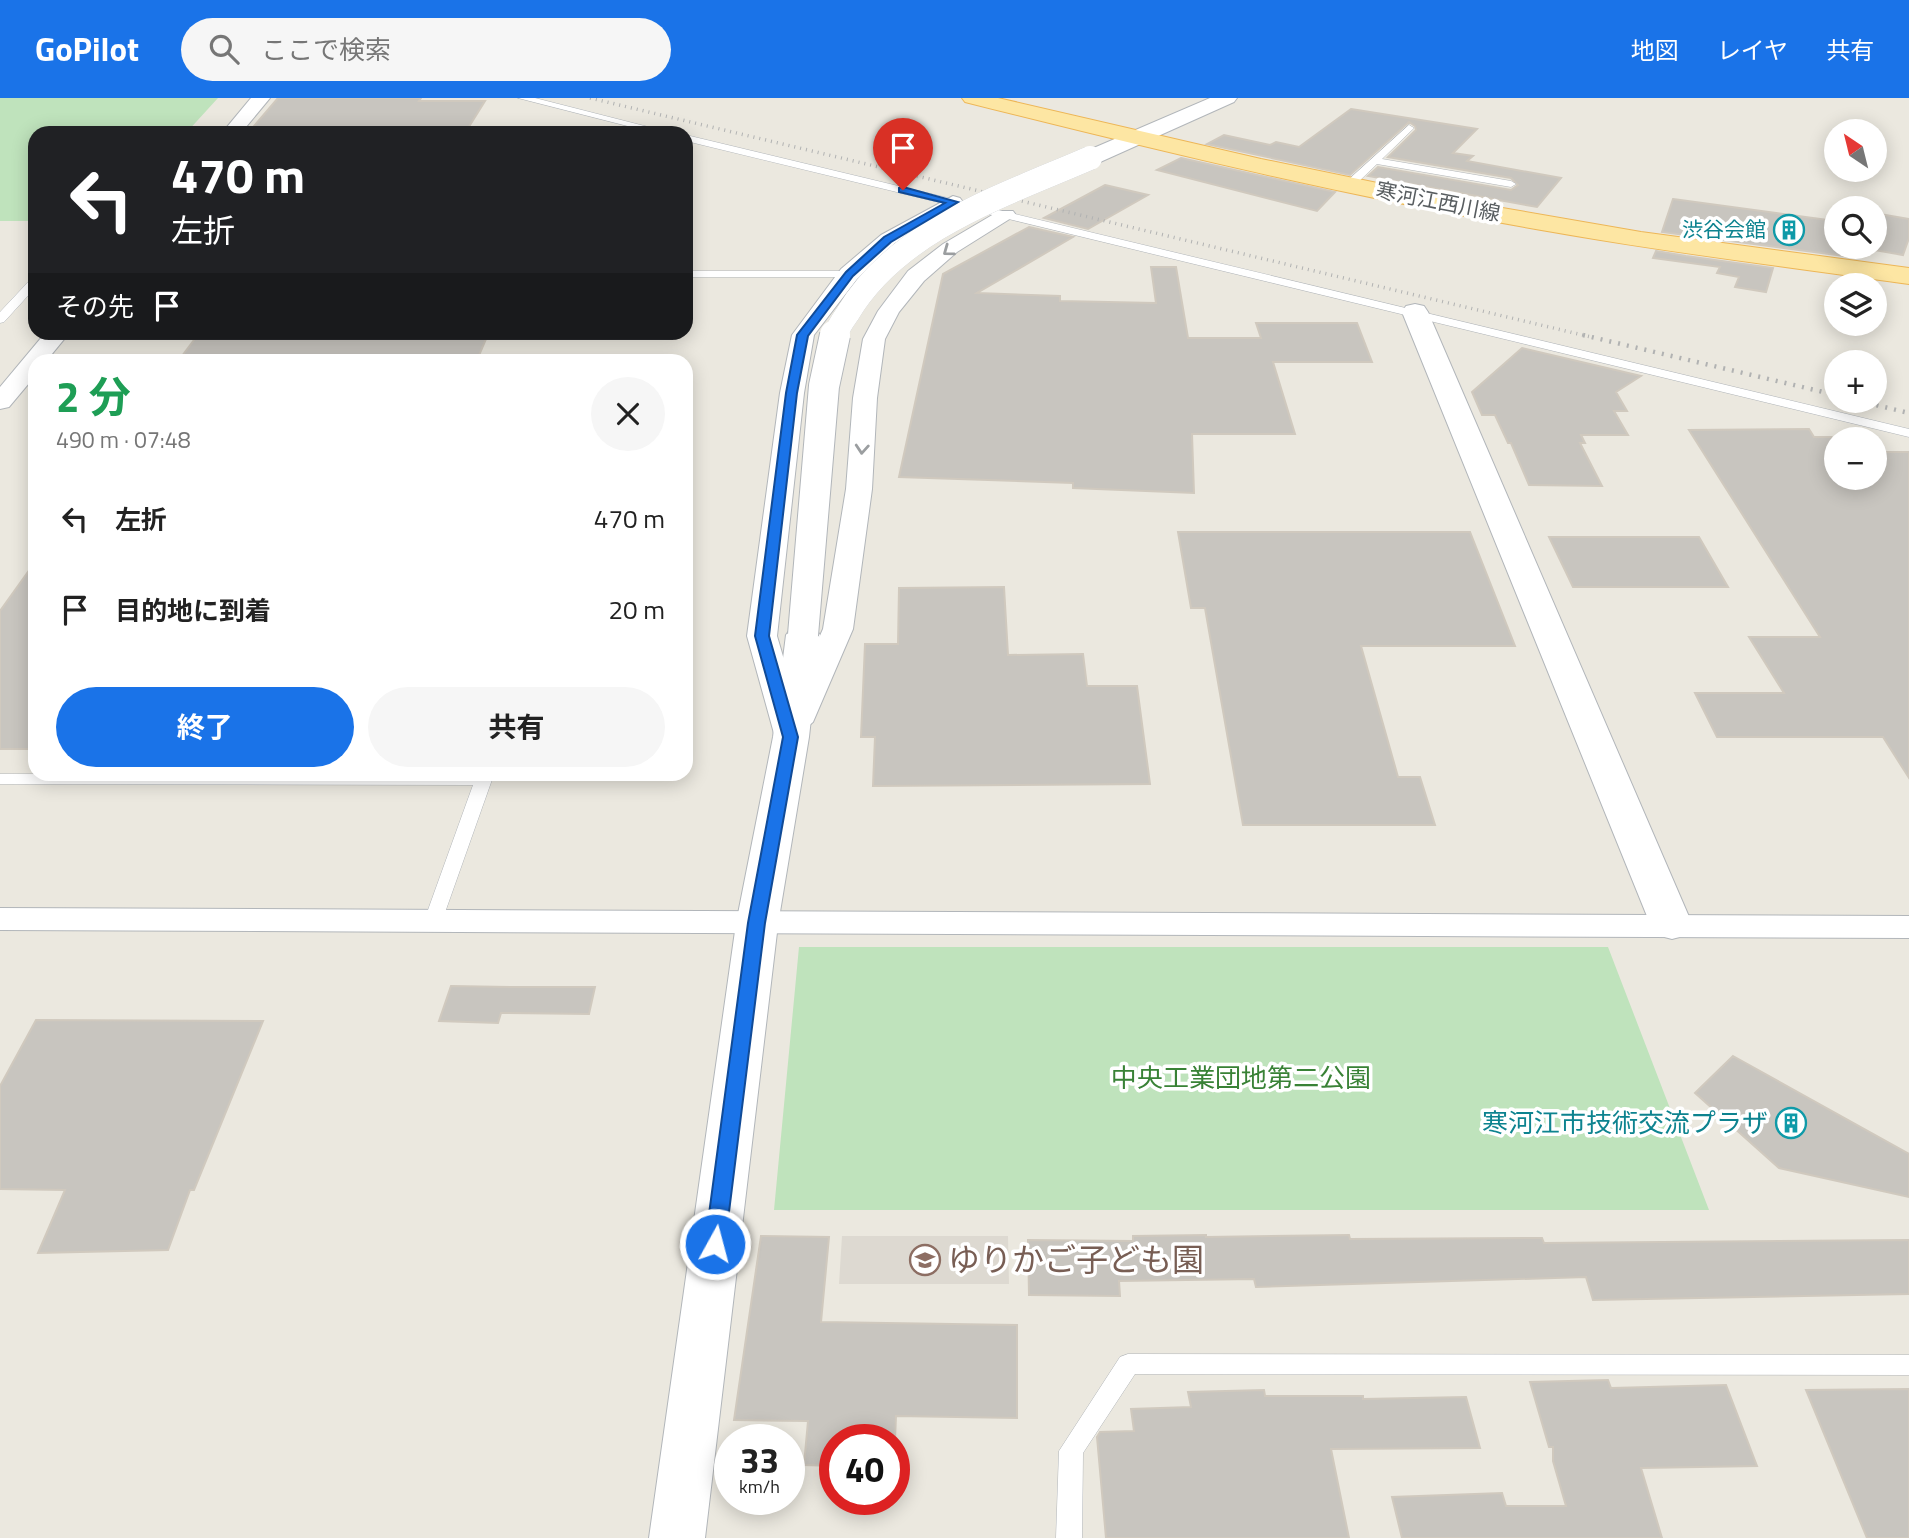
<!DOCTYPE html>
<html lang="ja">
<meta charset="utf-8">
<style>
:root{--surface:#fff;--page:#f6f6f6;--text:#222;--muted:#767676;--accent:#1a73e8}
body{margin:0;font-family:"Titillium Web","Noto Sans JP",sans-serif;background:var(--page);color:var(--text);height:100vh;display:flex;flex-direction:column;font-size:26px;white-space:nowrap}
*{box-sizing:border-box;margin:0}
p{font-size:23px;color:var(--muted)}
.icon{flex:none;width:38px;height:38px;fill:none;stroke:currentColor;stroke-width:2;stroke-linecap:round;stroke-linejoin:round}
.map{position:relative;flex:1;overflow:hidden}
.panel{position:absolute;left:28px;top:256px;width:665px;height:427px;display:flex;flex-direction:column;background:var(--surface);border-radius:21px;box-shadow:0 4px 18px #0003}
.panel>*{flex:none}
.banner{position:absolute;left:28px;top:28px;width:665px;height:214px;border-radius:21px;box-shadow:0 4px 18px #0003;background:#202124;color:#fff;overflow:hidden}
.needle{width:46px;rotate:325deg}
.tools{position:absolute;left:1824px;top:21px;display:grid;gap:14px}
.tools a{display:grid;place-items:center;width:63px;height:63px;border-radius:50%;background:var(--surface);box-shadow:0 4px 18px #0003;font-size:35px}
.speed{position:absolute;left:714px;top:1326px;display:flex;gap:14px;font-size:35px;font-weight:700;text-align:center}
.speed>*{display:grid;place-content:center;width:91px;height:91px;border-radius:50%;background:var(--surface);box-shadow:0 4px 18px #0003;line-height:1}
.speed small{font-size:18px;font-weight:400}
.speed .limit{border:10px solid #d22;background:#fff;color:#111}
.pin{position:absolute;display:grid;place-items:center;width:60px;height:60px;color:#fff;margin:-72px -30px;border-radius:50% 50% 50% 0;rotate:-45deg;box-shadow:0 0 7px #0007}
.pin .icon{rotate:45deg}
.me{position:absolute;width:77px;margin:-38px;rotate:7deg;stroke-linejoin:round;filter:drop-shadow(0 0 5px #0008)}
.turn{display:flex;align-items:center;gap:24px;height:147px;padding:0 28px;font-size:32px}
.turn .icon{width:91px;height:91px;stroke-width:2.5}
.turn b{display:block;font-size:49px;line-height:60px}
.then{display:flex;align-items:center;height:66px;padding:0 28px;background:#0003;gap:14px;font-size:26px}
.round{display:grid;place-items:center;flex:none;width:74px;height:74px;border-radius:37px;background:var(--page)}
.head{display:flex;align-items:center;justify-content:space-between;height:119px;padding:0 28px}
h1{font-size:42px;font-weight:700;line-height:52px;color:#1e9e55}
.primary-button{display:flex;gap:14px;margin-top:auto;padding:14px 28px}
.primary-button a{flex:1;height:80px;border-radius:42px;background:var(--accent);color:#fff;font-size:28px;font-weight:700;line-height:80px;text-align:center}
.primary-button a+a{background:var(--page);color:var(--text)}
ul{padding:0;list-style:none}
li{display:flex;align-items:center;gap:21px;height:91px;padding:0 28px}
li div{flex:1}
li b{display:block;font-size:26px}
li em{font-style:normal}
header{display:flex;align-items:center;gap:42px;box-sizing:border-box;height:98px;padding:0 35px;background:var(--accent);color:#fff}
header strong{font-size:33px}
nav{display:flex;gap:38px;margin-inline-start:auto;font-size:24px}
.search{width:490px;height:63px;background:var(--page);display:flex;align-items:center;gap:18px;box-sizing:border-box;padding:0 24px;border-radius:38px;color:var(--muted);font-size:26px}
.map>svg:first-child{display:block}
</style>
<header>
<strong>GoPilot</strong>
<div class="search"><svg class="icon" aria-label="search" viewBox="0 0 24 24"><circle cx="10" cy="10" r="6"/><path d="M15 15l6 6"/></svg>ここで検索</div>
<nav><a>地図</a><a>レイヤ</a><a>共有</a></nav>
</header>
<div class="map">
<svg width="1909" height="1440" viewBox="0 0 1909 1440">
<rect width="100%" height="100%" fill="#ebe8df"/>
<path fill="#ddd9d1" d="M842 1138H1008L1009 1186H839Z"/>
<path fill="#bfe3bc" d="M0 0H218L186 35H35V123H0Z
M799 849H1608L1709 1112H774Z"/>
<path fill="#c8c5bf" stroke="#d0c9be" stroke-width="2" d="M278 0H421L419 3H485L465 35H248Z
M1351 11 1477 31 1453 55 1473 58 1467 63 1561 80 1537 109 1368 78 1378 69 1511 92 1518 87 1511 80 1388 59 1416 32 1415 28 1409 24 1350 77 1207 46 1224 37 1270 47 1276 44 1299 49Z
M1181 60 1257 77 1335 94 1317 113 1157 72Z
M1105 87 1148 97 1088 131 1044 120Z
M1673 101 1836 123V149H1848L1844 158 1662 134Z
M1874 115 1909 121V140L1903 157 1874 152Z
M1029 129 1073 139 977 195 1060 198V203L1156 205 1151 169H1176L1188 240H1261L1256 225H1357L1372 264H1273L1295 336H1192L1194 395 1073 390V385L899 379 943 176Z
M1656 153 1686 158 1773 170 1766 194 1735 189 1739 179 1717 175 1720 169 1653 160Z
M200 234H489L477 262H179Z
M1522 250 1641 278 1616 294 1627 313H1614L1628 337H1581L1585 345H1580L1602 388 1529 387 1511 345H1508L1495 317H1482L1472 294Z
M1809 331 1814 339H1841L1843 341H1836V380H1874V354H1909V680L1883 639H1717L1695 595H1784L1749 539H1820L1689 332Z
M1178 434H1470L1515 548H1361L1398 679H1420L1435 727H1243L1205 510H1191Z
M1549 439H1699L1728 489H1573Z
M35 464V651H0V513Z
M1004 489 1008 557 1083 556 1087 588H1137L1150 686 873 688 875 639H861L865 546H898L899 490Z
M451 888 515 889H595L589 916 501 915 498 925 439 923Z
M36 922 263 923 194 1092H190L168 1152 38 1155 65 1092 0 1091V988Z
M1733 958 1909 1056V1099L1779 1070 1695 995Z
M1206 1137V1139L1349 1137 1350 1141 1542 1140 1544 1145 1909 1142V1196L1593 1202 1586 1179 1256 1189 1254 1181 1119 1183 1120 1198 1029 1197 1028 1142 1133 1143V1138Z
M761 1138 829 1139 821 1224 1017 1227V1320L896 1318 895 1342H835V1368L804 1367 808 1323 734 1322Z
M1608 1282 1611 1290 1726 1287 1757 1368 1641 1370 1662 1440H1402L1392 1399 1502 1395 1506 1408H1566L1553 1363V1349H1549L1530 1284Z
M1909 1291V1440H1867L1806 1292Z
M1264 1292 1265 1298H1363V1301L1466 1299 1480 1350 1331 1351 1349 1440H1106L1097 1339 1100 1334 1134 1333 1131 1311 1191 1309 1188 1294Z"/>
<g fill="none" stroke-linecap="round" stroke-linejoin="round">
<g stroke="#b2b6ba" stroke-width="1">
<path id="service" d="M518 0H535L672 35H655Z
M1409 27 1414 30 1412 32 1382 61 1511 83 1516 86 1511 89 1377 66 1354 88H1346V84Z
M686 37 1909 331V339L686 43Z
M686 173H849L855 176 849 179H686Z
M35 180V190L4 224 0 225V214L31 181Z
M0 676 476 677 494 676 442 823 433 829 424 823 473 687 0 686Z
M1128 1256 1909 1257V1277L1135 1276 1083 1355 1082 1440H1056L1059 1353 1120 1259Z"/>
</g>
<g stroke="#b2b6ba" stroke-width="2">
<path id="minor" d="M251 0H270L241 35H222Z
M953 98 960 100 963 104 960 108 895 145 857 181 814 237 804 295 777 538 794 596 823 531 846 391 853 300 863 241 878 213 908 173 943 146 999 113H1013L1016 117 957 154 924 183 899 214 885 241 877 300 872 391 853 531 813 624 805 631 807 639 802 646 791 648 780 646 775 639 747 538 780 295 792 237 841 171 881 137Z
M46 234H70L47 262H35V278L9 309 0 311V289Z
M0 810 1909 818V840L0 832Z"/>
</g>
<g stroke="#b2b6ba" stroke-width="2">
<path id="tertiary" d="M1210 0H1237L1234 4 1098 65H1082L1079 60 1082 55Z
M1415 206 1424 208 1428 214 1693 828 1687 837 1672 841 1657 837 1651 828 1402 214 1406 208Z
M803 527 815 530 820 537 809 639 778 826 705 1440H649L736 826 773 639 786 537 791 530Z"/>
</g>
<g stroke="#edb657" stroke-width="2">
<path id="primary" d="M962 0H998L1261 61 1479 106 1641 134 1909 170V186C1790 169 1671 155 1553 134 1355 100 1159 53 965 4Z"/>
</g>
<use href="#service" fill="#fff" fill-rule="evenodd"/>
<use href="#minor" fill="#fff" fill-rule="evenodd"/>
<use href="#tertiary" fill="#fff" fill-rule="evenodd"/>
<use href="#primary" fill="#fde6a3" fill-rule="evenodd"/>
<path stroke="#b1b2b2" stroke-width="3.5" stroke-dasharray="1 5" stroke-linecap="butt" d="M590 0 1591 239"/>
<path stroke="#b1b2b2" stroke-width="4.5" stroke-dasharray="2 7" stroke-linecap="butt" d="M1583 237 1836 297
M1859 303 1909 315"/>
<g stroke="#b2b6ba" stroke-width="24" stroke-linecap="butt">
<path id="tertiary-bridge-far1" d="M835 239C837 230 843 222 848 215 898 131 1005 97 1090 60"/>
</g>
<g stroke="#b2b6ba" stroke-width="32" stroke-linecap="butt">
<path id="tertiary-bridge" d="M803 537 824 288 835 237"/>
</g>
<use href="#tertiary-bridge-far1" stroke="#fff" stroke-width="24"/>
<use href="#tertiary-bridge" stroke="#fff" stroke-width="30"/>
</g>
<defs><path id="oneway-chevron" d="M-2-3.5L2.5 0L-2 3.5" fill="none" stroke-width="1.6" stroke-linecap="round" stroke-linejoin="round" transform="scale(1.75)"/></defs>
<g stroke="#9b9ea0">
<use href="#oneway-chevron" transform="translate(948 153) rotate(144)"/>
<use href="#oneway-chevron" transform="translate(862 351) rotate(94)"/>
</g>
<path fill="#1a73e8" stroke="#114b97" stroke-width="2" d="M903 89 958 104 891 144 853 178 808 238 797 295 769 538 798 639 765 825 725 1146 722 1152 715 1154 708 1152 705 1146 748 825 783 639 755 538 786 295 797 237 846 174 884 139 945 105 899 94V90Z"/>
<defs>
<g id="building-ring" transform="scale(1.575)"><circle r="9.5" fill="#fff" stroke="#0f9aa8" stroke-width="1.5"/><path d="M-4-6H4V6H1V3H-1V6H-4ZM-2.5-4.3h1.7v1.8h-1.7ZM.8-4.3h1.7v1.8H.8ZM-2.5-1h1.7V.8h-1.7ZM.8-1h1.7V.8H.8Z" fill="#0f9aa8"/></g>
<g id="school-ring" transform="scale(1.575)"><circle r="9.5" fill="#fff" stroke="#8d6e63" stroke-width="1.5"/><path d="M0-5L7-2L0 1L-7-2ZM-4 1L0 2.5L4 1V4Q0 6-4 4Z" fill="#8d6e63"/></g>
</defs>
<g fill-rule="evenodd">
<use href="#building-ring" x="1789" y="132"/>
<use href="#building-ring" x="1791" y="1025"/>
<use href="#school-ring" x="925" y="1162"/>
</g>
<g text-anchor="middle" stroke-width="7" stroke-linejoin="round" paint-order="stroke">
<g font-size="21" fill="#585d60" stroke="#fff">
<text transform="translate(1438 104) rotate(11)" y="7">寒河江西川線</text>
</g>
<g font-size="21" fill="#0d838f" stroke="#fff" text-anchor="end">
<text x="1766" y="139">渋谷会館</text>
</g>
<g font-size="26" fill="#398236" stroke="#fff">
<text x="1241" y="989">中央工業団地第二公園</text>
</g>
<g font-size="26" fill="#0d838f" stroke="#fff" text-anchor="end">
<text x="1768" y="1034">寒河江市技術交流プラザ</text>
</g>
<g font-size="32" fill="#785e54" stroke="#fff" text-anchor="start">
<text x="948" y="1173">ゆりかご子ども園</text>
</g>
</g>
</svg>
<div class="tools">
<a><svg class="needle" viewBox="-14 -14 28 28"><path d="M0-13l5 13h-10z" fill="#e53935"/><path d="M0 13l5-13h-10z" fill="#767676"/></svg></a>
<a><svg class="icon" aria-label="search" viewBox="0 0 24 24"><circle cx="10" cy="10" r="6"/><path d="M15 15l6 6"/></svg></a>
<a><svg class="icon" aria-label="layers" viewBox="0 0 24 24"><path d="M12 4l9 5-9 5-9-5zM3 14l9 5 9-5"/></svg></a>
<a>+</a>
<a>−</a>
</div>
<div class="speed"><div>33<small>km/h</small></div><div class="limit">40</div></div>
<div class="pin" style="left:903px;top:92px;background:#d93025"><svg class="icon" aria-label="arrive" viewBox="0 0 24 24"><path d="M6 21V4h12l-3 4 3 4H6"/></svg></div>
<svg class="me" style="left:715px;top:1146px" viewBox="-20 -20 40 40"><circle r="17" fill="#1a73e8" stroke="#fff" stroke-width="3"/><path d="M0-11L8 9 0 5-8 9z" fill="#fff"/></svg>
<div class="banner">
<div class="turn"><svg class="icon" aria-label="left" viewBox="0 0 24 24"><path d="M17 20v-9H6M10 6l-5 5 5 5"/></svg><div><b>470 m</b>左折</div></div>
<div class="then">その先<svg class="icon" aria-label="arrive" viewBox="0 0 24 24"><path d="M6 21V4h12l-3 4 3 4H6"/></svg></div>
</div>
<section class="panel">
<div class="head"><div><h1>2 分</h1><p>490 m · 07:48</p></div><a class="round"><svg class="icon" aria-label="close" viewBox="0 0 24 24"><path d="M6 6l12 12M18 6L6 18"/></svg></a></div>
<ul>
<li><svg class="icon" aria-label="left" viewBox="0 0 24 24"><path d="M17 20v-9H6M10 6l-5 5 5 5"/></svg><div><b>左折</b></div><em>470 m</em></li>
<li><svg class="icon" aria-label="arrive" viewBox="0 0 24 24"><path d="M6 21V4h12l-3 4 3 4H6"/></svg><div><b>目的地に到着</b></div><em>20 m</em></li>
</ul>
<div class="primary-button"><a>終了</a><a>共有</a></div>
</section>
</div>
